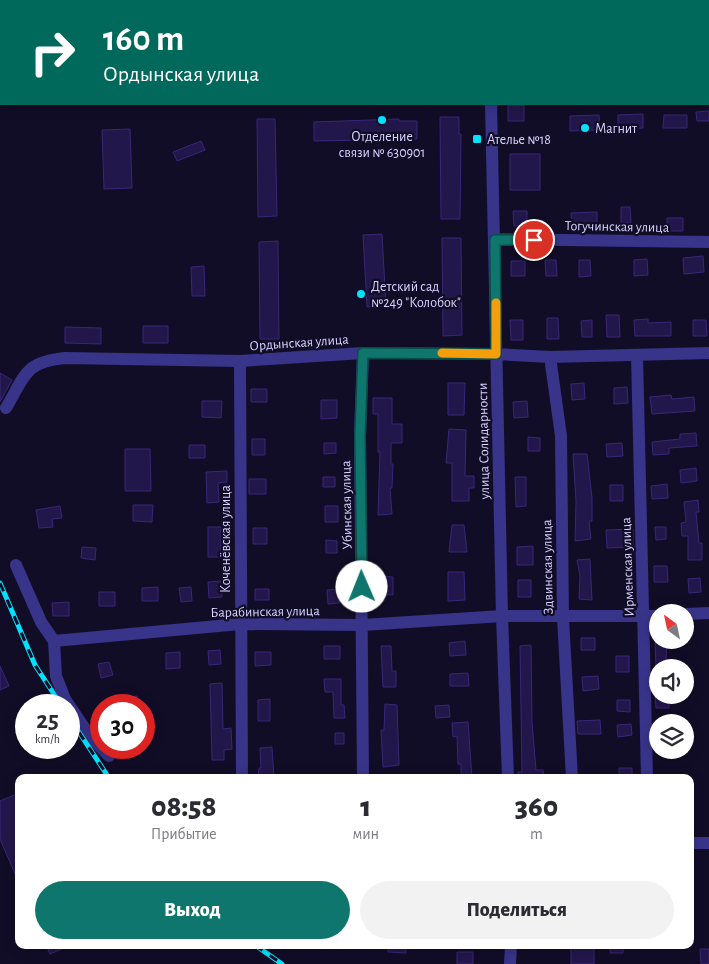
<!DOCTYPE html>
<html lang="ru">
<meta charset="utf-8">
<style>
:root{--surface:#fff;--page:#f2f2f3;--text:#2b2b33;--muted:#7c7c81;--accent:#0f766e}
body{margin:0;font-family:"Alegreya Sans",sans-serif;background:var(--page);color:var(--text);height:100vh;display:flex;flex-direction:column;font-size:19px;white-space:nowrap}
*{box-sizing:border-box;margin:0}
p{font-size:16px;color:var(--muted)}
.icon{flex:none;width:28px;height:28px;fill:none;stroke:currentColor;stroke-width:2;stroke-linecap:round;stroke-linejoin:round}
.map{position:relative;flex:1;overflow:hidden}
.sheet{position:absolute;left:15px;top:774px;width:679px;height:175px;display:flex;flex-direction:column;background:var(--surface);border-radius:10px;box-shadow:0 2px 12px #0003}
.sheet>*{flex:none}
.hud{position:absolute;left:0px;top:0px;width:710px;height:105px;box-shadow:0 2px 12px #0003;background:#00695c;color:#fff;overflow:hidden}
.needle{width:32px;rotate:327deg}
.buttons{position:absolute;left:649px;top:604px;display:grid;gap:10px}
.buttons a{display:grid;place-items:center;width:45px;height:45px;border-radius:50%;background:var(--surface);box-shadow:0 2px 12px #0003;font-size:25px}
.speed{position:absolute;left:15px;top:694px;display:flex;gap:10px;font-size:25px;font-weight:700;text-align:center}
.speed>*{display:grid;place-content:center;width:65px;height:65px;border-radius:50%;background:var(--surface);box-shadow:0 2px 12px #0003;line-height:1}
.speed small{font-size:12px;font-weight:400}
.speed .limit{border:8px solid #d22;background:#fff;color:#111}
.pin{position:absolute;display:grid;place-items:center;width:42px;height:42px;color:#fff;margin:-21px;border:2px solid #fff;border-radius:50%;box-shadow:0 1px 5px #0007}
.me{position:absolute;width:55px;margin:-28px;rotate:359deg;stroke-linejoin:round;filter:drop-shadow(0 0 4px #0008)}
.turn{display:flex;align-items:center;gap:18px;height:105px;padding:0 20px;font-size:22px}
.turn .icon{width:65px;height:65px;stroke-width:2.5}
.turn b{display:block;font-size:35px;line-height:42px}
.eta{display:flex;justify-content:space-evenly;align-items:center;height:85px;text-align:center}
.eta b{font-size:30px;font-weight:800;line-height:35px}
.primary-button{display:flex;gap:10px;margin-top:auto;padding:10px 20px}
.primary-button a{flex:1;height:58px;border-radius:30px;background:var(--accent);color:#fff;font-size:20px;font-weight:800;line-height:58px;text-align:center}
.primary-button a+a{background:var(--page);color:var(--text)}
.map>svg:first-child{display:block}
</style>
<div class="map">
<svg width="709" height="964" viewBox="0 0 709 964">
<rect width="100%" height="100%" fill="#120d27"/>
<path fill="#22174a" stroke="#382778" d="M508 105H524V121H508Z
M709 111V121H697L696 112Z
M643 114V128L618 129V115Z
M599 115 600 130 570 131V116Z
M664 115H687V128H663Z
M440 117H459V134H461L460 219H441Z
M257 119H275L277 216 258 217Z
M399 119V121H417V139L314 141V122Z
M130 129 132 188 104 189 102 130Z
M201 141 205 150 177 161 173 152Z
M510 154H540V190H510Z
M621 207H630L631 223H621Z
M513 211H527V226H514Z
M597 212V229L572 230 571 213Z
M667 218H683V231H667Z
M382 234 386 306 367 307 363 235Z
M442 238H461L462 335 443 336Z
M278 241 279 339H260L259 242Z
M703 256 704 272 684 274 683 258Z
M647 259 648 275 634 276V260Z
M545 260H556L557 276H546Z
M579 260H590L591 276 579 277Z
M511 261H525V276H511Z
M204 266 205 296H192L191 267Z
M606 315H619L620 337H607Z
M547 318H558L559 339H547Z
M648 319V323L671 322V336H635L634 320Z
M510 320H523V340H511Z
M592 320V337H582L581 321Z
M693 320H706L707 336H693Z
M143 326H168V343H143Z
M65 327 101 328V344L65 343Z
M0 373 12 380 0 402Z
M448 383H465L464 415H448Z
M584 383 585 399 572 400 571 384Z
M627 387 628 403 614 404V388Z
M251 389H267V402H251Z
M671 395 672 399 694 397 695 411 652 414 650 397Z
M373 398H392V424H402V443H391V464H393L392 488H390L392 514 378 515 380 452H378V414H373Z
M321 400H337V418L321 419Z
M202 401H222L221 418 202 417Z
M527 401 528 417 514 418 513 402Z
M449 429 466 430 465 476H474V488H469V501H452V463H446Z
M696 433 697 446 669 448V454L653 455 652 442 680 439V434Z
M528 437 540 438V451H528Z
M252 439H265V455H252Z
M324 443H336V453L324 454Z
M622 443 623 456 607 457 606 444Z
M189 445H205V458H189Z
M125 449H150L151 491H125Z
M573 454H587L592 498V521H589L591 539 575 541 576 501Z
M696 468 697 481 681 483 680 470Z
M227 471V482L218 483 219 502 207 503 206 472Z
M323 477H335V487H323Z
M515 477H526V506L516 507Z
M249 479H266V494H249Z
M667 484 668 498 652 499 651 486Z
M610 485H623V501H610Z
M698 500 699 512H696L699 543H702V560H688V536H682L681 523 686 522 684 502Z
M133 505H153L152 522 133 521Z
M60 506 62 518 52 519 53 527 39 528 36 510Z
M325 506H338V522H325Z
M452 525H464L467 552H449Z
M208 527H221V557H208Z
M655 527H666V539L656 540Z
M253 528H267V544H253Z
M633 529V547L607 548 606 530Z
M326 540 337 541V553H326Z
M533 546V565H517V547Z
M82 547 96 548 95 560 81 558Z
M590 559 592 600 579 599 580 576 577 560Z
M654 566H667L668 582H654Z
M448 572H464L465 600 448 601Z
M378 576 393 577V595L378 594Z
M700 578 701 592 689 593 688 579Z
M518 580H531V597H518Z
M221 581 222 597 209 598 208 582Z
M158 587V601H142V588Z
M191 587 192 601 181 602 179 588Z
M255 589H269V600H255Z
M339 589V603L328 604 327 590Z
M99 592H115V606H99Z
M69 602V616H53L52 603Z
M581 638H595V650H581Z
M655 640H667L666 660H672V668H656Z
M465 641 466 655 450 656 449 643Z
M531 645 532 722 536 770H543L544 778H518V772H522L520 646Z
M324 646H340V659H324Z
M381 646H391L392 671H396V687H383Z
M220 650 221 664 209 665 208 651Z
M180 652V668L166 669V653Z
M255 652H271V665L255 666Z
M616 656H629V672H616Z
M109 662 113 675 101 678 98 664Z
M0 666 9 686 0 690Z
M468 673 469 686H450V674Z
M598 676 599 689 583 691 582 677Z
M324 679H341V705H344L345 718H334L333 692H325Z
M222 683 223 729 231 728 232 749 224 750V760H212L210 684Z
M655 695H669V708H656Z
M137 696 139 705H123L122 698Z
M270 699V721H258V700Z
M617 700H630V712L617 711Z
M385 704 397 705 399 765 383 767 381 730H384Z
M449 705 450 717 436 718 435 706Z
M600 720 601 734H578L577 721Z
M468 722 472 778H461V764H458L457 736 453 737 452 723Z
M631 724 632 735 618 737 617 725Z
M335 733H344V744H335Z
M272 747 274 778H258L259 768H261L260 748Z
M619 768H632V778H619Z
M19 793V883L0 839V801Z
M46 945H71L50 954Z
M388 945H406V953L388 952Z
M594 945V964H571V946Z
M610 945H623V953H610Z
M700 949H709V964H701Z
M457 952H473V964H457Z"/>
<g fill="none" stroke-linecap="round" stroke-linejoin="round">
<path stroke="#38348a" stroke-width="12" d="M489 0V1
M633 1V0
M491 104 502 616 508 778
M495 239 709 242
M363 353 360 436 363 778
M637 355 647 778
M550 357 561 436 563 618 572 778
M240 361 242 778
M6 408C25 376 24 362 65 358L240 361 363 353 496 354 550 357 709 353
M16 565 41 622 54 641 56 676 65 699 92 739 109 756
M685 614 709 613
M54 641 240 624 363 625 502 616H658
M690 843H709
M510 964 511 945"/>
<path stroke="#c35aff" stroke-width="12" d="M0 95H1"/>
<g stroke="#00e2fe" stroke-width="5">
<path id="rail" d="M0 583 35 665 61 705
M69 717 109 778
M255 945 282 964"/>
</g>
<use href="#rail" stroke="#120d27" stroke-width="3" stroke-dasharray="9" stroke-linecap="butt"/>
</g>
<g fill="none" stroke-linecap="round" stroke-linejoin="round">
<g stroke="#0a4d48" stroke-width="12">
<path id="route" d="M362 587 360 436 363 353 496 354 495 240H534"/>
</g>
<use href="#route" stroke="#0f766e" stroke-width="9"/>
<path stroke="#f59e0b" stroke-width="9" d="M442 353 496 354V303"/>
</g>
<g fill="#00e2fe" stroke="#120d27" stroke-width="2">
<circle cx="382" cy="120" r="5"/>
<circle cx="585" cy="128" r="5"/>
<rect x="472" y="134" width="10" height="10" rx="2.5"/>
<circle cx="361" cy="294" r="5"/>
</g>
<g text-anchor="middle" stroke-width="4.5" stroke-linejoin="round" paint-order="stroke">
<g font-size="14" fill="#d8d3ff" stroke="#120d27" text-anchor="start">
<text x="595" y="133">Магнит</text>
<text x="382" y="141" text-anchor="middle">Отделение<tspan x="382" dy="16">связи № 630901</tspan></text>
<text x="487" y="144">Ателье №18</text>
<text x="371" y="291">Детский сад<tspan x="371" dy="16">№249 "Колобок"</tspan></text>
</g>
<g font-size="14" fill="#d8d3ff" stroke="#120d27">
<text transform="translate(617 226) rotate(1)" y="5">Тогучинская улица</text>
<text transform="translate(299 342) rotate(-4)" y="5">Ордынская улица</text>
<text transform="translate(483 441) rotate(-91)" y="5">улица Солидарности</text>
<text transform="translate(346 505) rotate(-91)" y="5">Убинская улица</text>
<text transform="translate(225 539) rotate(-90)" y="5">Коченёвская улица</text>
<text transform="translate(547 567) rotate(-91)" y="5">Здвинская улица</text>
<text transform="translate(627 567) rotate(-92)" y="5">Ирменская улица</text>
<text transform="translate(265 611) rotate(-1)" y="5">Барабинская улица</text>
</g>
</g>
</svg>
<div class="buttons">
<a><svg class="needle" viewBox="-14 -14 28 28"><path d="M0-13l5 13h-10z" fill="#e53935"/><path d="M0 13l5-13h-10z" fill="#7c7c81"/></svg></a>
<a><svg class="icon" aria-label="sound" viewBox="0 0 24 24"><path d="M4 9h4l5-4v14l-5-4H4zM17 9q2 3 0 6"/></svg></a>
<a><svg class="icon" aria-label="layers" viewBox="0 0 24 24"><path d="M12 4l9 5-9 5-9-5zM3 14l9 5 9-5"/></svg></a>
</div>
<div class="speed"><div>25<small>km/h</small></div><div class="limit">30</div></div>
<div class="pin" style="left:534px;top:240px;background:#d93025"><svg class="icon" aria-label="arrive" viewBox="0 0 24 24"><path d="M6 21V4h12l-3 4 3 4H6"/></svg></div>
<svg class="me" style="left:362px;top:587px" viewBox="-20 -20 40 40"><circle r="19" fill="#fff"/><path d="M0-13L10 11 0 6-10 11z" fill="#0f766e"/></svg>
<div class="hud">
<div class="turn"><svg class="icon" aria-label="right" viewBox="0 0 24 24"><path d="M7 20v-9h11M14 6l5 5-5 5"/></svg><div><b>160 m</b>Ордынская улица</div></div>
</div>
<section class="sheet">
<div class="eta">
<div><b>08:58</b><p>Прибытие</p></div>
<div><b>1</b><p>мин</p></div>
<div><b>360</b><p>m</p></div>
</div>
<div class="primary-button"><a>Выход</a><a>Поделиться</a></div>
</section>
</div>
